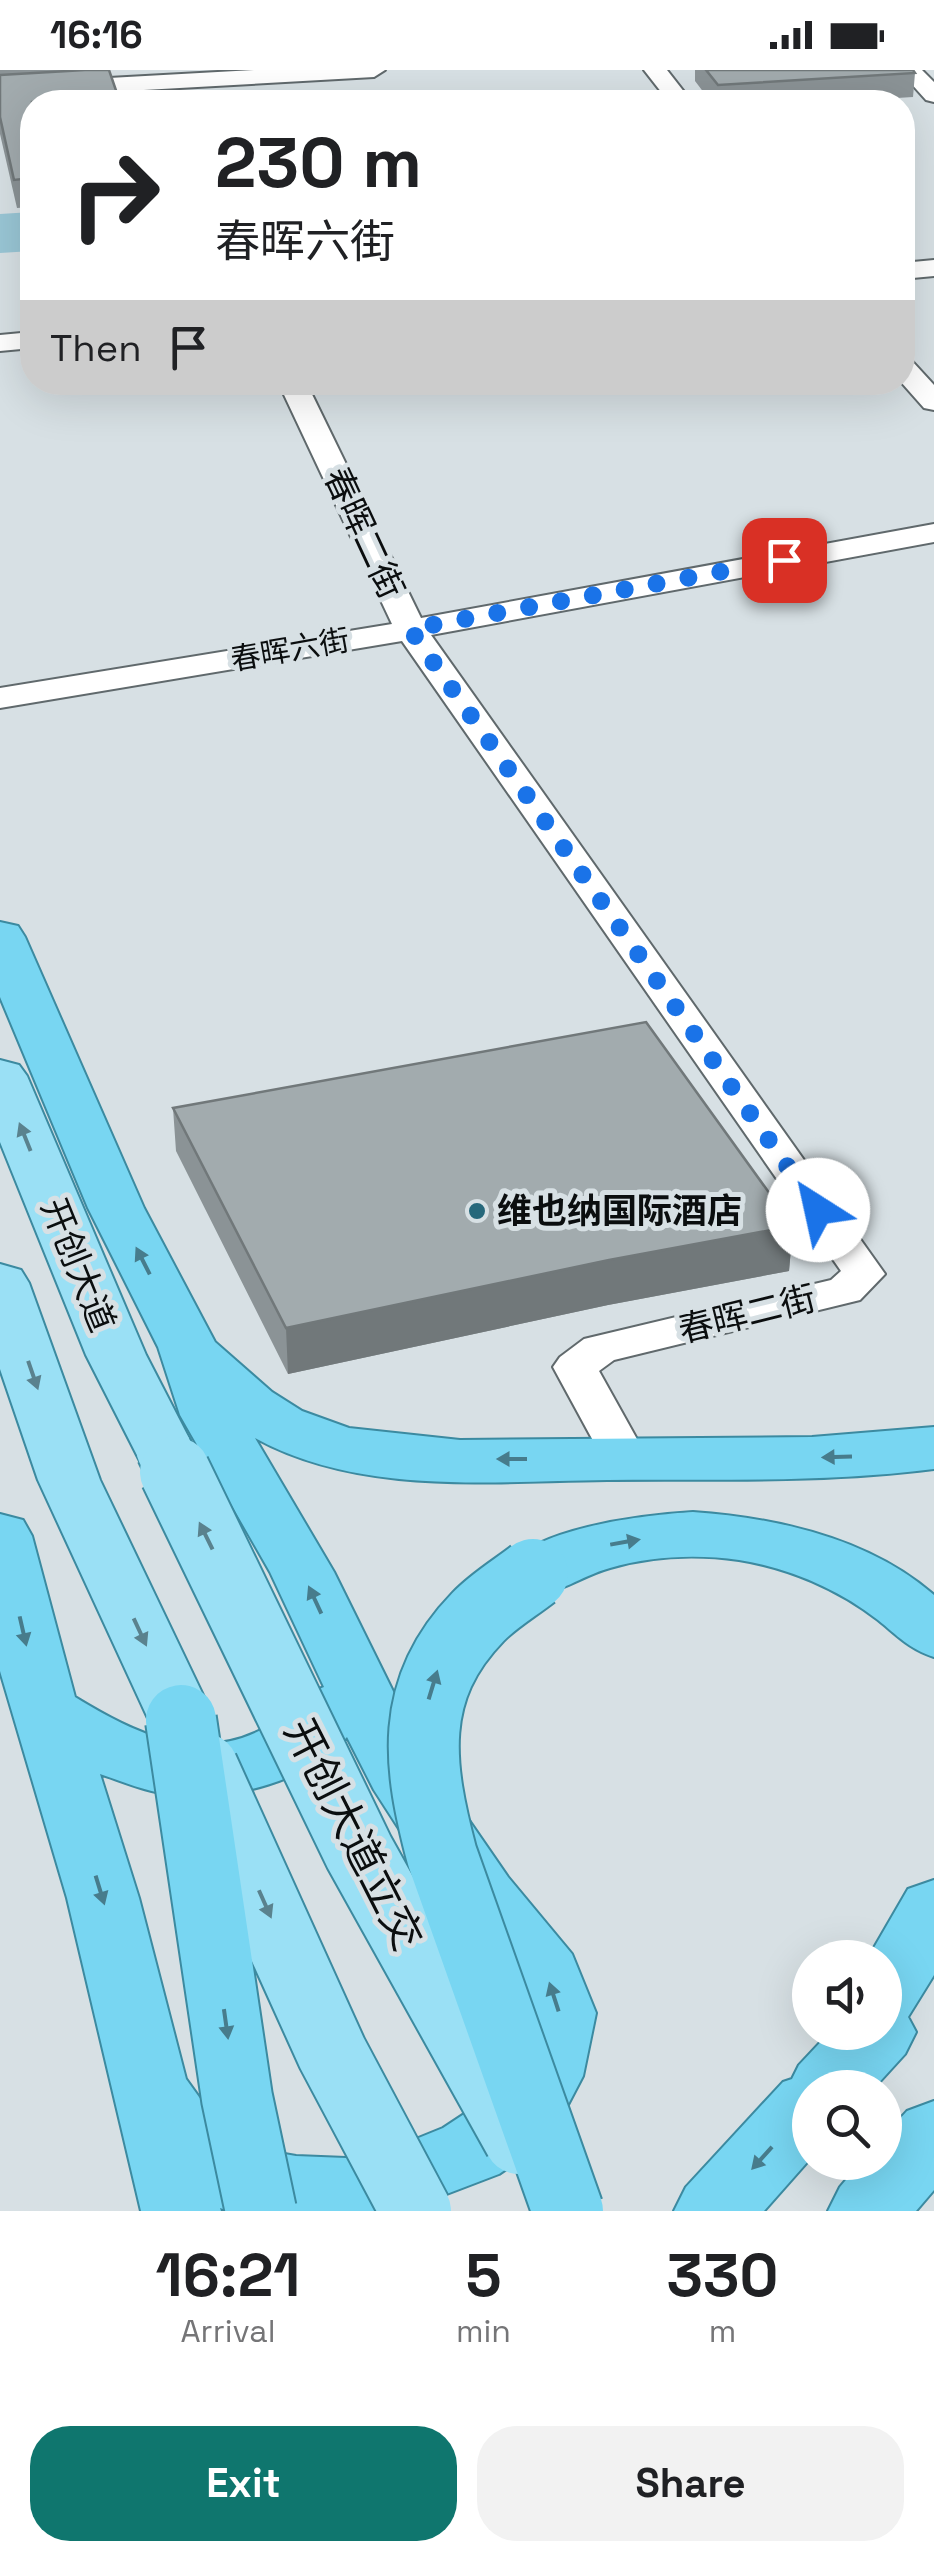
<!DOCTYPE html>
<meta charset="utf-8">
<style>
:root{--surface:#fff;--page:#f2f2f2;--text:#202124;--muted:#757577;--accent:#0f766e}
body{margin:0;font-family:"Space Grotesk","Noto Sans SC",sans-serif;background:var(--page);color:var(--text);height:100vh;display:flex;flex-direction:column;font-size:38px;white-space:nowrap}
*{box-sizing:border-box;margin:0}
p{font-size:32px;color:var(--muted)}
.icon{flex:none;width:55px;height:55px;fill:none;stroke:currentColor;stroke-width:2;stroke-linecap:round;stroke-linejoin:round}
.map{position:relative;height:2141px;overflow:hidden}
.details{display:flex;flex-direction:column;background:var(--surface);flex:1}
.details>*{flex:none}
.top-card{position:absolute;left:20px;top:20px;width:895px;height:305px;border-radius:40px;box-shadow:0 10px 40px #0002;background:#fff;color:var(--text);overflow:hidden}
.fabs{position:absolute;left:792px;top:1870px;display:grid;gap:20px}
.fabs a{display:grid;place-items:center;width:110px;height:110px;border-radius:50%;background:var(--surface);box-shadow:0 10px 40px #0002;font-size:50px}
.pin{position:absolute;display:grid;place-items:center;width:85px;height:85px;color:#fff;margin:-42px;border-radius:20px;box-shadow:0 5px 15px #0006}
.me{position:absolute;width:110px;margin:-55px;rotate:325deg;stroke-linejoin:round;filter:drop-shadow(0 0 8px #0008)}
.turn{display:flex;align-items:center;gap:35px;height:210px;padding:0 30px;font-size:45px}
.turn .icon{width:130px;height:130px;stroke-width:2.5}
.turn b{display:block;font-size:70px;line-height:85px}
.then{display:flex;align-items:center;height:95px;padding:0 30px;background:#0003;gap:20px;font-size:38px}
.eta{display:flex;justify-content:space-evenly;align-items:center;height:170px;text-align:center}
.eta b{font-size:60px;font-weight:600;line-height:70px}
.action{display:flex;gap:20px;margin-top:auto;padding:20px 30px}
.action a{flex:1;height:115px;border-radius:40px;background:var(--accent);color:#fff;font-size:40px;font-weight:600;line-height:115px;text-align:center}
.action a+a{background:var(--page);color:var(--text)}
.status{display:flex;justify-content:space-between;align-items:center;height:70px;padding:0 50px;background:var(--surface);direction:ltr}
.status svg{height:28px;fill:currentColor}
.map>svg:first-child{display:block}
</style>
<div class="status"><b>16:16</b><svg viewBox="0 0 49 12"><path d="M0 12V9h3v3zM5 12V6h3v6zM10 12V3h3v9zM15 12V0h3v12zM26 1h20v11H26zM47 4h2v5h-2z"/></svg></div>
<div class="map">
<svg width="934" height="2141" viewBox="0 0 934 2141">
<rect width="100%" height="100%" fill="#d7e0e4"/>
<path fill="#99c6d5" d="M32 142V181L0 183V144Z"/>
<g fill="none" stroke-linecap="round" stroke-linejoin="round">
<g stroke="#60696c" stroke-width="4">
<path id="minor" d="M254 0H385L374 7 0 28V14Z
M644 0H667L692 32H669Z
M899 0H922L934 12V32L926 30Z
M934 190V206L902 209V193Z
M32 262V278L0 281V265Z
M902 289 912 291 934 315V340L924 338 901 312Z
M278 312H306L421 548 934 454V472L431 565 885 1204 860 1230 614 1290 599 1301 648 1389 641 1400 625 1404 609 1400 553 1297 560 1287 584 1269 831 1210 841 1201 402 571 0 638V618L392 554Z"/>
</g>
<g stroke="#3c8aa0" stroke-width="4">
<path id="primary" d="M0 990 19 995 27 1006 146 1285 195 1380 186 1395 164 1401 142 1395 86 1285 0 1072Z
M0 1194 21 1200 29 1213 100 1410 215 1650 205 1668 181 1675 157 1668 38 1410 0 1299Z"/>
</g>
<g stroke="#3c8aa0" stroke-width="4">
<path id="trunk" d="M0 852 18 856 25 867 144 1138 215 1272 272 1322 302 1341 349 1358 460 1370 812 1367 934 1357V1399C825 1413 717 1409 607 1410 491 1411 361 1426 255 1368L334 1502 426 1688 508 1807 572 1884 596 1943 583 2006 550 2069 499 2104 402 2141H229L220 2138 221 2141H141L67 1828 0 1601V1444L23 1450 32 1466 75 1627C136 1664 197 1695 267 1657 290 1645 300 1625 324 1617L270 1502 180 1345 158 1277 88 1138 0 927ZM347 1667 374 1720 456 1847 513 1918 522 1943 508 2001 496 2023 443 2058 411 2071 346 2088 296 2086 250 2078 227 2066 186 2009 139 1828 100 1704C124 1712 149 1723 175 1725 230 1731 310 1711 347 1667Z
M693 1442C777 1448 869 1468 934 1525V1587C909 1579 898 1566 878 1550 838 1519 789 1498 739 1490 697 1484 651 1486 610 1498 571 1509 553 1533 510 1520L501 1504C527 1458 643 1445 693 1442Z
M934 1810V1905L908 1947 916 1962 905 1984 874 2018H810V2089L764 2141H674L686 2117 783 2012 792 2009 799 1995 830 1962H885V1888H868L908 1819Z
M934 2031V2120L916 2141H828L840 2117 861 2092H885V2065L907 2041Z"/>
</g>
<use href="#minor" fill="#fff" fill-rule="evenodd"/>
<use href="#primary" fill="#9ae0f5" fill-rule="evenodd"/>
<use href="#trunk" fill="#78d6f2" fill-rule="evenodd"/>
<g stroke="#3c8aa0" stroke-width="59" stroke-linecap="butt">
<path id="primary-bridge-far1" d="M164 1380 176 1405"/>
</g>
<g stroke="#3c8aa0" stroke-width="74" stroke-linecap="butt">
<path id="primary-bridge" d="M175 1402 359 1782 519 2069
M203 1698 332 1983 416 2141"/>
</g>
<g stroke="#3c8aa0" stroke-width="74" stroke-linecap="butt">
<path id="trunk-bridge" d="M533 1504C515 1518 493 1531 478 1547 407 1620 418 1696 442 1786L568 2141
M181 1650 237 2028 261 2141"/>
</g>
<use href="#primary-bridge-far1" stroke="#9ae0f5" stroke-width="55"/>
<use href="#primary-bridge" stroke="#9ae0f5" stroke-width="70"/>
<use href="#trunk-bridge" stroke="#78d6f2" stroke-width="70"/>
</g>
<path fill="#8b9396" d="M0 0H109L32 32V137L17 138 0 64Z
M695 0H913L915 3 913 27 832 32H711L695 11Z
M173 1038 793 1156 789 1201 608 1235 288 1304 176 1081Z"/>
<path fill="#71787a" d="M793 1156 789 1201 608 1235 288 1304 286 1258 609 1190Z"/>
<path fill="#a2abae" stroke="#71787a" stroke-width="2.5" d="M85 0H109L120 32H32V108L14 110 0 47V5Z
M706 0H913L915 3 718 15Z
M646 952 793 1156 609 1190 286 1258 173 1038Z"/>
<defs><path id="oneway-solid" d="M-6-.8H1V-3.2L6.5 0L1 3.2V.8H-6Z" transform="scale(2.5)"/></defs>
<g fill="#5a828e">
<use href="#oneway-solid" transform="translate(25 1067) rotate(-112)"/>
<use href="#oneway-solid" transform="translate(33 1305) rotate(71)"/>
<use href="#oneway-solid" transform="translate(206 1466) rotate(-116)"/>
<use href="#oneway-solid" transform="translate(140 1562) rotate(65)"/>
<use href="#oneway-solid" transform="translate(265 1834) rotate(66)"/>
</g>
<g fill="#477c8c">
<use href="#oneway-solid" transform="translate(143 1191) rotate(-117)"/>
<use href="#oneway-solid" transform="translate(837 1387) rotate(178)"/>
<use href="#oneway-solid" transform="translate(512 1389) rotate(-180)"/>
<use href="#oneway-solid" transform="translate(625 1472) rotate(-10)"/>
<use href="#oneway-solid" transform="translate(315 1530) rotate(-115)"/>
<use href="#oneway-solid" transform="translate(23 1561) rotate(77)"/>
<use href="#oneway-solid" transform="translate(433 1615) rotate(-73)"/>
<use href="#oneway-solid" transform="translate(100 1820) rotate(73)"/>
<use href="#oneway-solid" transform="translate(554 1927) rotate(-108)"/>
<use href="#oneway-solid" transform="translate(226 1954) rotate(82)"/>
<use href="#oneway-solid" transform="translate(762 2088) rotate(132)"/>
</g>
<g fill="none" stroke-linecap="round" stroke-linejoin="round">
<path stroke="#1a73e8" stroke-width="18" stroke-dasharray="0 32.4" d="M784 490 410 559 818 1140"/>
</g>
<circle fill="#26687b" stroke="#d7e0e4" stroke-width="4" cx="477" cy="1141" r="10"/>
<g text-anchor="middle" stroke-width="10" stroke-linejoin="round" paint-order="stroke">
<g font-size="30" fill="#0b0e0f" stroke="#d7e0e4">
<text transform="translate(290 580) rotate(-10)" y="10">春晖六街</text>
</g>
<g font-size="35" fill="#0b0e0f" stroke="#d7e0e4">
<text transform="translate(364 463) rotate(65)" y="12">春晖二街</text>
<text transform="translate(78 1195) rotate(68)" y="12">开创大道</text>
<text transform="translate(747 1244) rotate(-14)" y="12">春晖二街</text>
</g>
<g font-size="35" font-weight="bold" fill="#0b0e0f" stroke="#d7e0e4" text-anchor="start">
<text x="497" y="1153">维也纳国际酒店</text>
</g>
<g font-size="42" fill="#0b0e0f" stroke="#d7e0e4">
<text transform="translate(354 1764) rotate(63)" y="15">开创大道立交</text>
</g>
</g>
</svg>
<div class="fabs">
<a><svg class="icon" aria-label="sound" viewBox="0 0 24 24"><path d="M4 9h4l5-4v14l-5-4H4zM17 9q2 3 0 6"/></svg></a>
<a><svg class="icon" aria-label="search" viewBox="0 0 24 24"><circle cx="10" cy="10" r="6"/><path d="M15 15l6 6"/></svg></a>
</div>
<div class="pin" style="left:784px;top:490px;background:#d93025"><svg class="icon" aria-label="arrive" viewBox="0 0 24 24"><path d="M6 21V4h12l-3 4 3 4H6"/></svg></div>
<svg class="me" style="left:818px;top:1140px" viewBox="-20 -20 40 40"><circle r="19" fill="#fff"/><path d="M0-13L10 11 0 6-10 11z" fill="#1a73e8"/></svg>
<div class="top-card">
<div class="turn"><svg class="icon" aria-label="right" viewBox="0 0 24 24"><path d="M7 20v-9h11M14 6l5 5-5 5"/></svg><div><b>230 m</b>春晖六街</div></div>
<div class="then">Then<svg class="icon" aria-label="arrive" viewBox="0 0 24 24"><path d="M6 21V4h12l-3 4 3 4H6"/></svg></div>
</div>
</div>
<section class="details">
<div class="eta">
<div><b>16:21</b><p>Arrival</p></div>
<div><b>5</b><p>min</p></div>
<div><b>330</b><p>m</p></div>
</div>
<div class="action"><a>Exit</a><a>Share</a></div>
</section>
